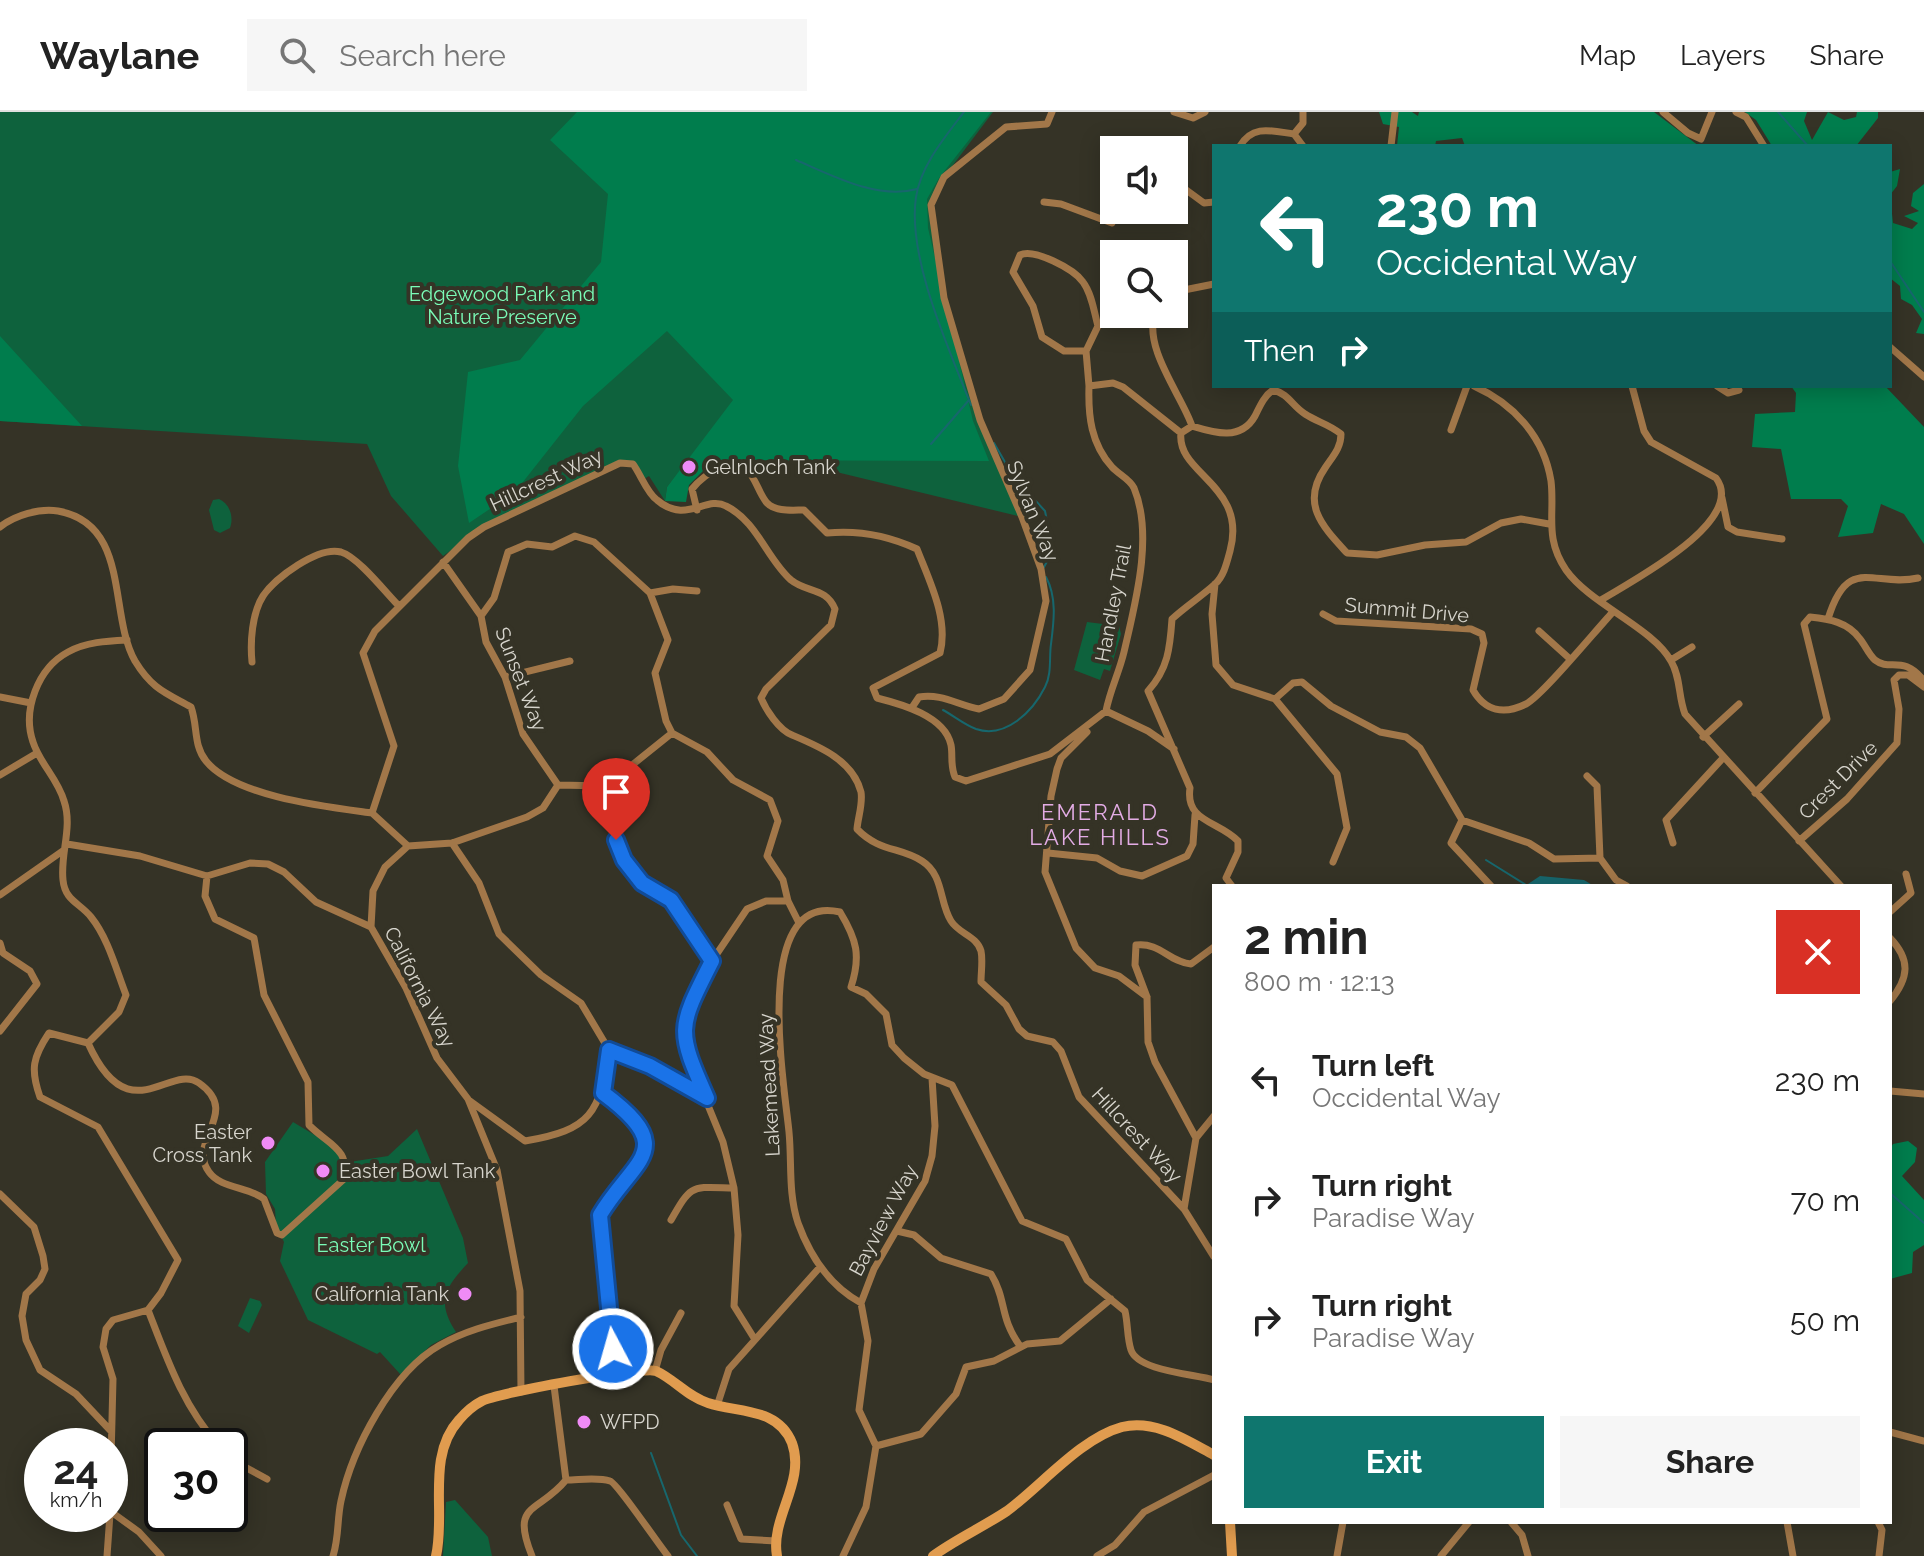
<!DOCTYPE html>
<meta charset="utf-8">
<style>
:root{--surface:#fff;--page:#f6f6f6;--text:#222;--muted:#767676;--line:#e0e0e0;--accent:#0f766e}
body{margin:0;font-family:Raleway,sans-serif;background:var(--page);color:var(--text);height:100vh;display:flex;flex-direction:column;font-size:30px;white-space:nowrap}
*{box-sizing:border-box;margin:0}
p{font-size:26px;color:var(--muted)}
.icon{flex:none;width:44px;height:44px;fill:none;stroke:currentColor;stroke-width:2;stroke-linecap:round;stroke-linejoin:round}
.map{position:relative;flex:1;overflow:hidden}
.side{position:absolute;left:1212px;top:772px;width:680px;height:640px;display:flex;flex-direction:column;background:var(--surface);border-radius:0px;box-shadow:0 4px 20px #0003}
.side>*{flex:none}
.hud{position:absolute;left:1212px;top:32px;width:680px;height:244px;border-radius:0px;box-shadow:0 4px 20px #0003;background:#0f766e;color:#fff;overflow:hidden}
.fabs{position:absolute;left:1100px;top:24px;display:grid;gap:16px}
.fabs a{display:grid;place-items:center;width:88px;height:88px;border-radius:0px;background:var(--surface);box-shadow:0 4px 20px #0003;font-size:40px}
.speed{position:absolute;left:24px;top:1316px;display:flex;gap:16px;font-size:40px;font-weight:700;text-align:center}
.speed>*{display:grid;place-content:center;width:104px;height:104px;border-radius:50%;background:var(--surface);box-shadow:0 4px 20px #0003;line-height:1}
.speed small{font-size:20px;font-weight:400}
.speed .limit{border:4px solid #111;border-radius:12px;background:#fff;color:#111}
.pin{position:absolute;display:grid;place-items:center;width:68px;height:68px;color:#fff;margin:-82px -34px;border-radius:50% 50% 50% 0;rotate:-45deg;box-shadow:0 0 8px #0007}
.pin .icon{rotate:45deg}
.me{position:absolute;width:88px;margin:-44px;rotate:354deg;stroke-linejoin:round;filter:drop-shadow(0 0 6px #0008)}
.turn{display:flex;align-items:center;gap:28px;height:168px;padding:0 32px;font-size:36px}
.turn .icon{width:104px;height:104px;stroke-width:2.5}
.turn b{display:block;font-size:56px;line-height:68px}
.then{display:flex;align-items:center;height:76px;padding:0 32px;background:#0003;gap:16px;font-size:30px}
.round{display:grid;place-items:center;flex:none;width:84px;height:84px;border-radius:0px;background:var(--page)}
.summary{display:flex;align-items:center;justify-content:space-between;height:136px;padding:0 32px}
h1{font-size:48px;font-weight:700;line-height:60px}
.cta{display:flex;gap:16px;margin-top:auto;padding:16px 32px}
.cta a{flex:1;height:92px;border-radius:0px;background:var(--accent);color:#fff;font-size:32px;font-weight:700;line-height:92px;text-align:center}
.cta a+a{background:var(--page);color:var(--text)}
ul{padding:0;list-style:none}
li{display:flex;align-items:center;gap:24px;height:120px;padding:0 32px}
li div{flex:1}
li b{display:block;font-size:30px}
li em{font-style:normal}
header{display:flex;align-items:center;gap:48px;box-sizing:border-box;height:112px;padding:0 40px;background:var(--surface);border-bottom:2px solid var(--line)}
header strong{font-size:38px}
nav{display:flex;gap:44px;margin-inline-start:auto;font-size:28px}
.search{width:560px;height:72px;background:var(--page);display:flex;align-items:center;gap:20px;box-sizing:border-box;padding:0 28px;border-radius:0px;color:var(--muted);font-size:30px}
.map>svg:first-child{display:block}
</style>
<header>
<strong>Waylane</strong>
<div class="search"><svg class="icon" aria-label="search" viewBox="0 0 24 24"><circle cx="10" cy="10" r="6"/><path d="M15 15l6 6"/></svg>Search here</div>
<nav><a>Map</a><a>Layers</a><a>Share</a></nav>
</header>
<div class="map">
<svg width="1924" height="1444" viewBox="0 0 1924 1444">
<rect width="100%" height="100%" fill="#353326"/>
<path fill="#0e623d" d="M0 0H993L944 65 931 93 944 186 980 308 1022 405 704 328 667 375 665 389 649 364 644 367 633 353 620 351 484 415 443 444 391 384 367 332 0 309Z
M219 387C230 392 234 405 230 416L220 421 214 418 209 398 213 388Z
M1087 510 1119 514 1121 522 1110 559 1104 557 1100 568 1074 558Z
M293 1010 333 1034 343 1051 388 1044 417 1017 463 1126 468 1151C445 1176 436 1189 456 1220L431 1233 401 1263 380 1240 377 1242 308 1208 280 1149 284 1130 276 1113 275 1097 266 1082 265 1050Z
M250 1186 260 1189 262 1193 249 1221 238 1214Z
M455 1388 488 1425 492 1444H443L446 1390Z"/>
<path fill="#007d4d" d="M577 0H991L939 66 927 87 928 116 973 309 989 349 714 348 689 373 686 390 665 389 667 375 733 288 667 219 583 294 515 380 469 411 458 354 468 260 520 248 601 150 608 82 550 28Z
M1379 0H1412L1418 4 1419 0H1654L1699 34H1465L1462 26 1436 29 1435 34H1397L1399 15 1383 12Z
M1745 0H1807L1804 9 1812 28 1828 0 1844 8 1856 5 1857 0H1878V6L1856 34H1772L1756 8Z
M1900 57 1897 74 1890 83 1893 111 1912 117 1918 111 1904 104 1919 99 1911 94 1913 81 1924 72V222L1916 221 1922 207 1912 193 1901 187 1900 174 1890 166V60Z
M0 224 82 314 0 309Z
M1791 274H1885L1924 315V432L1904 402 1881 392 1873 421 1838 425 1848 394 1841 387H1791L1781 337 1752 335 1755 302 1795 300 1796 281Z
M1908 1029 1917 1036 1915 1050 1902 1064 1924 1088V1133L1913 1140 1912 1161 1890 1167V1037L1893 1032Z"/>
<path fill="#17676d" d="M1540 764 1584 768 1594 774H1525Z"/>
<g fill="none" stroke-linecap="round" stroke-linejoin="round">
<path stroke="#17676d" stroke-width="2" d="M964 0C945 25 921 53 916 85 907 146 949 237 971 293
M1778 0 1808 34
M796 48C831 63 877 88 917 77
M1890 149 1924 200
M994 331 1013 364 1045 399 1053 439 1044 455
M931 332 969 288
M943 598C954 604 965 613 976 617 1006 627 1033 599 1045 575 1052 562 1049 545 1051 532 1054 509 1057 485 1046 465
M1486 748 1526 773
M1890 1081 1924 1111
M651 1341 681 1423 697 1444"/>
<path stroke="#a27749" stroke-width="7" d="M1174 0 1193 6 1205 0
M1663 0 1688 21 1701 27 1712 0
M1736 0 1746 5 1764 34
M1294 22 1303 34
M1240 34C1253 12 1272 19 1294 22L1303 11V0
M1391 34 1395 0
M1174 69 1204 91 1214 90
M1044 90 1061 92 1112 111 1117 98
M1174 180 1214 172
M1155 202C1143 236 1182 284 1192 314
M1890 235 1924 265
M1086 239H1064L1042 225 1033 194 1013 160 1020 143C1034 136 1074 157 1083 170 1092 182 1094 200 1098 214L1086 239 1089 274
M1474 274C1514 292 1544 325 1551 369 1555 402 1544 426 1566 458 1590 492 1653 516 1671 549 1681 566 1678 584 1685 602L1841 774
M1717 274 1728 281 1739 278
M1451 318 1467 274
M1722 386 1728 415 1737 420 1782 427
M697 398 692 377C704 362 736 340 751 363 757 371 760 383 767 391 776 400 792 398 804 398L827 421C858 418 889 424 917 437 929 468 949 507 940 541L873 576 877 586C901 592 945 604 951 633 953 644 950 653 955 665L966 669 1050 642 1106 599 1148 619 1174 637
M0 415C15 403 40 396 58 399 131 412 108 502 135 549 152 577 166 581 191 595 198 614 193 633 206 649 235 685 328 695 372 701
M443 450 481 504 486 530 505 565 523 622 558 673
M1215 472 1212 502 1216 553 1233 573 1275 587
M650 481 673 477 697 479
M1601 488C1630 470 1748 409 1716 366L1651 330 1644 319 1632 274
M1323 502 1336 509 1471 517 1482 522 1484 531 1473 578C1485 599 1504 603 1526 592 1542 584 1596 518 1612 501
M481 504 494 486 508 440 527 432 552 435 575 424 594 430 650 481 668 528 655 561 666 609 672 621 707 640 733 668 770 688 778 709 767 744 783 768 788 789 799 811
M1828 507C1848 441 1874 476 1918 466
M1539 519 1570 547
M1671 548 1692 535
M252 550C250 530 252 501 263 484 275 466 318 434 341 440 358 445 386 481 399 494
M505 565 570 549
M0 585 31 591
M913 594 919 585C941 581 958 593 979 597L1004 587 1030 558 1046 489 1041 457 1022 405 980 308 944 186 931 93 944 65 1006 15 1047 12 1052 0
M1106 599C1110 578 1119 561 1124 540 1135 492 1154 424 1134 376 1130 367 1118 362 1112 355 1091 332 1088 304 1089 274L1113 271 1123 275 1181 321
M1087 620 1061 646 1057 657 1051 684 1045 760 1076 836 1095 856 1119 864 1147 885
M1703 625 1739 592
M0 663 37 641
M1587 664 1597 674 1600 746
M558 673 606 674 672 621
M606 674 616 728 624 748 642 771 671 788 712 849
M1755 681 1827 607 1804 512 1810 505C1829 507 1848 510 1860 527 1865 533 1869 543 1875 548 1890 560 1903 542 1924 569
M1799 729 1847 687 1897 631 1899 597 1894 568 1899 563H1908L1924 575
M452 731 479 771 499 822 541 863 581 891 609 938
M1673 731 1666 708 1723 646
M67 732 140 744 207 764
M408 734 372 701 394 634 363 541 375 519 468 426 484 415 620 351 633 352C641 363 647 381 657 388 686 413 706 383 726 394 757 409 767 447 791 468 807 481 826 475 835 497L831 513 766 577 761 586C766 598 779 618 792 623 818 634 853 648 861 680 863 692 858 705 857 717 879 740 901 735 922 749 944 763 939 790 951 809 959 822 977 824 981 839 983 848 981 860 981 870L1006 893 1019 917 1027 924 1053 930 1061 939 1079 985 1184 1097
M1048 741 1097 746 1120 759 1142 764 1187 744 1193 732 1195 703
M1333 750 1347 716 1337 662 1275 587 1293 571 1302 570 1331 594 1380 620 1406 625 1420 636 1462 708
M1232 774 1226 766 1238 740V729C1219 709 1185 710 1190 676L1148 579C1168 557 1170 536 1172 507 1186 494 1202 484 1215 472 1224 464 1227 450 1230 439 1248 373 1176 362 1181 321L1192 314C1215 321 1241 329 1255 304 1260 294 1264 284 1273 278 1289 282 1292 294 1305 302 1317 310 1329 312 1341 322 1341 336 1333 344 1325 356 1300 392 1323 415 1347 441L1377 443 1425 433 1466 430 1501 411 1521 407 1549 412
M1491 774 1451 731 1462 708 1529 731 1554 747 1600 746 1616 768 1627 774
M0 783 64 738
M1890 800 1911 781 1906 762
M371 815 373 779 385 755 408 734 452 731 527 705 543 696 558 673
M1890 826C1911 848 1909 866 1890 889
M0 831 3 841 30 859 37 872 0 919
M1214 835 1191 852C1169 850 1160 830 1136 833L1135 853 1147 885 1148 930 1155 950 1196 1026 1184 1097 1214 1145
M88 931C129 1022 170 950 199 971 242 1001 186 1029 209 1060 221 1077 248 1074 264 1087L277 1121 282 1123 343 1068C352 1037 327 1032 309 1013L308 970 264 883 254 826 215 807 205 784 207 764 250 751 268 752 284 760 316 790 371 815 406 876 437 946 468 987 497 1058 520 1179 521 1280
M609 938 650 954 707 986
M1890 979 1924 982
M603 981C680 1038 634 1046 600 1103L616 1259
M470 989 525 1029C591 1018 600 1001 609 938
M1196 1026 1214 1004
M0 1082 34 1115 43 1144 45 1157 40 1168 26 1182 22 1204 26 1228 40 1258 76 1282 110 1318
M671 1108C692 1071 691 1075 734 1076
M897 1119 914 1123 941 1146 991 1162C1007 1188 999 1205 1020 1234
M861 1191C830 1174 810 1144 798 1111 788 1081 792 1051 789 1020 785 977 750 779 840 800 857 828 861 844 851 875L866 882 886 902 892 933 904 946 924 962 952 973 1022 1109 1066 1127 1087 1168 1125 1199C1128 1212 1127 1226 1131 1238 1138 1259 1194 1262 1214 1268
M148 1198C167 1247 183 1294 219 1334
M754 1226 734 1194 738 1123 734 1076 723 1030 687 942 684 905 712 849 747 797 766 789H788
M655 1259 661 1238 681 1201
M717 1294 729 1257 820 1155
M1890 1320 1924 1329
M876 1334 921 1322 956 1282 966 1255 994 1249 1027 1232 1060 1229 1111 1187
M230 1347 267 1367
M566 1368C579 1368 598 1365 610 1369 617 1371 659 1433 668 1444
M110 1388 113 1267 103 1235 106 1217 113 1208 148 1198 161 1181 178 1148 98 1015 40 985C30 957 33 945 49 921L88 931 119 900 126 883C116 857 108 826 91 805 80 791 65 789 63 768 60 742 73 715 64 689 58 667 40 652 33 630 22 598 38 556 68 540 86 530 107 529 127 528
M727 1393 741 1427 776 1429
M110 1399 139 1420 161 1444
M1511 1410 1522 1423 1528 1444
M1787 1410 1793 1444
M1878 1410 1882 1418 1879 1444
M107 1444 110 1402
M333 1444C339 1426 337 1407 341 1389 352 1337 392 1260 440 1233 466 1218 493 1212 521 1205
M532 1444C510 1390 538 1402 566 1368L554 1274
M843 1444 866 1395 876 1334 859 1298 868 1229 861 1191 874 1157 925 1069 932 1044 935 1014 932 966
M1097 1444 1115 1433 1144 1400 1214 1363
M1337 1444 1343 1410
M1441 1444 1469 1410"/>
<path stroke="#e19c4f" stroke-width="10" d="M1230 1410 1232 1444
M436 1444C446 1401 426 1344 459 1308 465 1301 474 1293 482 1289 499 1281 642 1254 656 1259 674 1267 688 1285 708 1291 738 1301 778 1295 792 1331 806 1370 770 1406 777 1444
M933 1444C956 1427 983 1415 1007 1399 1041 1374 1081 1326 1122 1315 1155 1307 1186 1328 1214 1343"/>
</g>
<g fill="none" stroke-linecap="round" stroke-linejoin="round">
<g stroke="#114b97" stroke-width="20">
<path id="route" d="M613 1237 600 1103C634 1046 680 1038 603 981L609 938 650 954 707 986C676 917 678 916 712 849L671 788 642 771 624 748 616 728"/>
</g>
<use href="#route" stroke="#1a73e8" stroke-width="14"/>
</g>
<g fill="#f08bf6" stroke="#353326" stroke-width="3">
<circle cx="689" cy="355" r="8"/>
<circle cx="268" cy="1031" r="8"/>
<circle cx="323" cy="1059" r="8"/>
<circle cx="465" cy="1182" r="8"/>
<circle cx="584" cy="1310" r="8"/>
</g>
<g text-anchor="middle" stroke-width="8" stroke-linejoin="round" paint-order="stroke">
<g font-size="20" fill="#7afcb7" stroke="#353326">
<text x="502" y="189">Edgewood Park and<tspan x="502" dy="23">Nature Preserve</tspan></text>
<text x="371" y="1140">Easter Bowl</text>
</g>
<g font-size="20" fill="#d7d5cd" stroke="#353326" text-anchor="start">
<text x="705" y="362">Gelnloch Tank</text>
<text x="252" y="1027" text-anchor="end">Easter<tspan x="252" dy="23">Cross Tank</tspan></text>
<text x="339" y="1066">Easter Bowl Tank</text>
<text x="449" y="1189" text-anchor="end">California Tank</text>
<text x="600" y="1317">WFPD</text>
</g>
<g font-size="20" fill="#d7d5cd" stroke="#353326">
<text transform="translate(546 368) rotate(-25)" y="7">Hillcrest Way</text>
<text transform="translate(1033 399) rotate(68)" y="7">Sylvan Way</text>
<text transform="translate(1113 491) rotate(-79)" y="7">Handley Trail</text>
<text transform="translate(1407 498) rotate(5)" y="7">Summit Drive</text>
<text transform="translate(521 567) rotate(69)" y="7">Sunset Way</text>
<text transform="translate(1838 668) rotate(-45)" y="7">Crest Drive</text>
<text transform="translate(420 875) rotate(63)" y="7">California Way</text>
<text transform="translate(769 973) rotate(-93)" y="7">Lakemead Way</text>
<text transform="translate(1137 1023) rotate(47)" y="7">Hillcrest Way</text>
<text transform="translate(883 1108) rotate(-62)" y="7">Bayview Way</text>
</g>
<g font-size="22" letter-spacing="2" fill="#e3ace5" stroke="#353326">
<text x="1100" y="708">EMERALD<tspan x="1100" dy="25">LAKE HILLS</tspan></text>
</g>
</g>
</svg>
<div class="fabs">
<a><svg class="icon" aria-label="sound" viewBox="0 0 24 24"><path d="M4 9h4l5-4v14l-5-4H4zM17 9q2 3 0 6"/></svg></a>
<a><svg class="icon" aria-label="search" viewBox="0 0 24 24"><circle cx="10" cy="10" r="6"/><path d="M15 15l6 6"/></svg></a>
</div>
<div class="speed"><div>24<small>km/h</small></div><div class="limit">30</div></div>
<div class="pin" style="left:616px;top:728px;background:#d93025"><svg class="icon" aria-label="arrive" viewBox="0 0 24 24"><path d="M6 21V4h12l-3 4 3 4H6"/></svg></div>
<svg class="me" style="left:613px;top:1237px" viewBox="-20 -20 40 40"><circle r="17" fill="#1a73e8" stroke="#fff" stroke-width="3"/><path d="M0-11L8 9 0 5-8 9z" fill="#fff"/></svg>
<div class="hud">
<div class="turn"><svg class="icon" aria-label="left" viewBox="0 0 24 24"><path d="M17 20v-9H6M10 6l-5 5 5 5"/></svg><div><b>230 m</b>Occidental Way</div></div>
<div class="then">Then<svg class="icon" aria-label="right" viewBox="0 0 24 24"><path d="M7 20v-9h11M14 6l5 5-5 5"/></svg></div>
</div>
<section class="side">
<div class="summary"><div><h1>2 min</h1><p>800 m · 12:13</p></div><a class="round" style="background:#d93025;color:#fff"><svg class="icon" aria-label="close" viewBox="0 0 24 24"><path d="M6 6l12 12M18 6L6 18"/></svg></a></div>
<ul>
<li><svg class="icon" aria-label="left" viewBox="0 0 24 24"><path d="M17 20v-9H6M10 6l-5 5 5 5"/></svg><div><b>Turn left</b><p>Occidental Way</p></div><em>230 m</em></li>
<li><svg class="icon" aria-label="right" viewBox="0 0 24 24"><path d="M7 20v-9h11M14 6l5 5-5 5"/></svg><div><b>Turn right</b><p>Paradise Way</p></div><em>70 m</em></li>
<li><svg class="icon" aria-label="right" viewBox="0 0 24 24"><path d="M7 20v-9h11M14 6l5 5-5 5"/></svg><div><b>Turn right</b><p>Paradise Way</p></div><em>50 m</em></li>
</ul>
<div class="cta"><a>Exit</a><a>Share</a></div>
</section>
</div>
